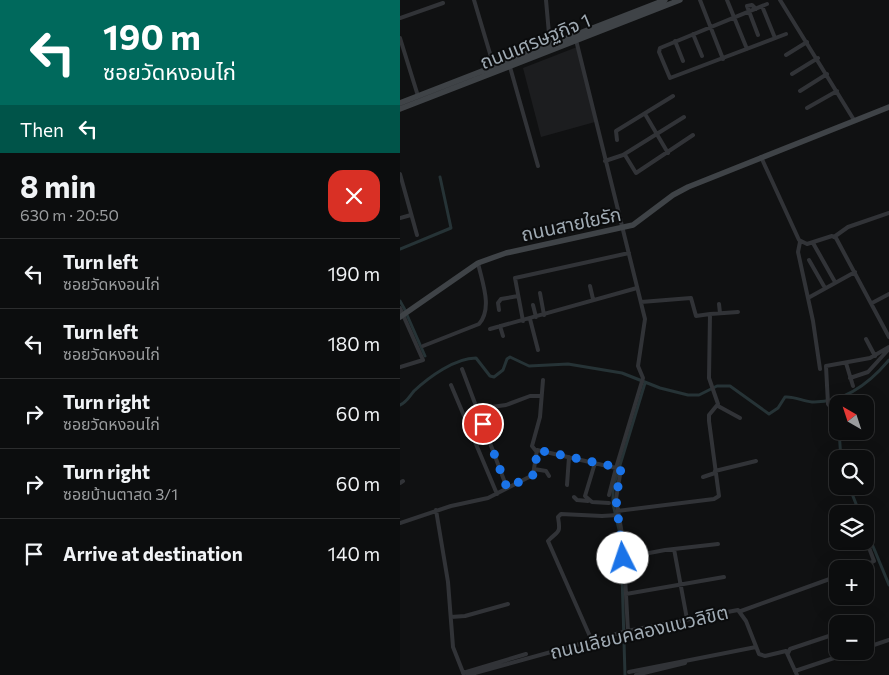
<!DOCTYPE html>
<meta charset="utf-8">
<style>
:root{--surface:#0c0d0e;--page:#1a1b1c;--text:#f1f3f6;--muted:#9a9c9e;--line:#2c2d2e}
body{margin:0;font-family:Commissioner,"Noto Sans Thai",sans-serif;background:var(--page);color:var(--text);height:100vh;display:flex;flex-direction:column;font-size:19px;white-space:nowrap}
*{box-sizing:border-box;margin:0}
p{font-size:16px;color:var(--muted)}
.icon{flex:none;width:28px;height:28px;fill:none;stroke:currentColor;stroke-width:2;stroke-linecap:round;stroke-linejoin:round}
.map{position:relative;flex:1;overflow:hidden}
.drawer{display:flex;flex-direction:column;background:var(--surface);width:400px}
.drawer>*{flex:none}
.top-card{background:#00695c;color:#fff;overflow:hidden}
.needle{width:32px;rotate:321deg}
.buttons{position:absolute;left:429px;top:395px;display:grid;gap:10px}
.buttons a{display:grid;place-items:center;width:45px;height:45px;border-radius:10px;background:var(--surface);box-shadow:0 5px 20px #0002,0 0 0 1px var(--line);font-size:25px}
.pin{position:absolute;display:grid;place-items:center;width:42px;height:42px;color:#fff;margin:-21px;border:2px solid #fff;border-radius:50%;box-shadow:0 1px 5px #0007}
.me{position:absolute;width:55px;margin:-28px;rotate:356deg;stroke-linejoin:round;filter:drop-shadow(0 0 4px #0008)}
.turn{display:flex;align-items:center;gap:18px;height:105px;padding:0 20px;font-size:22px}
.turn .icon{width:65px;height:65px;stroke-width:2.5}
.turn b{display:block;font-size:35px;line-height:42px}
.then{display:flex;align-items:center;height:48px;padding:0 20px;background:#0003;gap:10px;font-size:19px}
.round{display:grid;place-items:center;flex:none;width:52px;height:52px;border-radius:15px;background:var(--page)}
.overview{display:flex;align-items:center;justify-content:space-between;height:85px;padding:0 20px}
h1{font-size:30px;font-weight:700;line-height:38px}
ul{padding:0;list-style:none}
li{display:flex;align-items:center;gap:15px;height:70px;padding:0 20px;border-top:1px solid var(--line)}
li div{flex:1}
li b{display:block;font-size:19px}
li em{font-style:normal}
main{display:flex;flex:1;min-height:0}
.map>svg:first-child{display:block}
</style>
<main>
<section class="drawer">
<div class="top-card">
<div class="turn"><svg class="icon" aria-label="left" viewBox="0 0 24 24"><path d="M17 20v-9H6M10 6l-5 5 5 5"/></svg><div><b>190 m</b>ซอยวัดหงอนไก่</div></div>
<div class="then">Then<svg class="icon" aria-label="left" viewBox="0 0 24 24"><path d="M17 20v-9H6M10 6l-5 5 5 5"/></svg></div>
</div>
<div class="overview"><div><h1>8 min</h1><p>630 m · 20:50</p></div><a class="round" style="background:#d93025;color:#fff"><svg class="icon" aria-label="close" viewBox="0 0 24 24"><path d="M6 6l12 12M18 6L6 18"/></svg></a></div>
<ul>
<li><svg class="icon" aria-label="left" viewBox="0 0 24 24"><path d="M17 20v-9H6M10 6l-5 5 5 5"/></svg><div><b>Turn left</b><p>ซอยวัดหงอนไก่</p></div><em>190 m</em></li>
<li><svg class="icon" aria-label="left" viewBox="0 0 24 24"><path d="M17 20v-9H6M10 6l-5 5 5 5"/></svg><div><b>Turn left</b><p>ซอยวัดหงอนไก่</p></div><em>180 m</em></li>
<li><svg class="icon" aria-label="right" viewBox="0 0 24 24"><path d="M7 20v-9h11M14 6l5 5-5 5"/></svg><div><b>Turn right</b><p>ซอยวัดหงอนไก่</p></div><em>60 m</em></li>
<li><svg class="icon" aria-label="right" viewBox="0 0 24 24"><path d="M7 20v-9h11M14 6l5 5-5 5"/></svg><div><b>Turn right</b><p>ซอยบ้านตาสด 3/1</p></div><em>60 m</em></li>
<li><svg class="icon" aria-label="arrive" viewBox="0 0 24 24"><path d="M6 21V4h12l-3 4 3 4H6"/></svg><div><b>Arrive at destination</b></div><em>140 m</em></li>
</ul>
</section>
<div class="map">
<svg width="489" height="675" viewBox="0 0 489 675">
<rect width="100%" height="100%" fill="#101112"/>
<path fill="#1c1d1f" d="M177 47 195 122 141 137 123 68Z"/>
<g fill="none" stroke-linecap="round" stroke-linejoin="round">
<path stroke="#263336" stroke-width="3" d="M0 249 51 228 40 177
M0 301 5 310
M7 315 25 356
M437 399 438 408
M0 405C7 402 9 397 14 391 29 377 55 358 76 358L90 376 94 377 103 370 107 359 110 357 129 366 168 364 222 373 260 388 288 395H299L317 386H330L369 414 378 408 385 397C394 396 402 401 412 402 444 403 469 384 489 360
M439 431 441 459
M449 486 460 514
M465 527 489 585
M220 534 213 504V488L245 383
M221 540 225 675"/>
<path stroke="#313337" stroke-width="4" d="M74 0 94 67
M146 0 150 45
M300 0 323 59
M327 0 347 49
M380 0 454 120
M367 4 260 48 259 52 270 78 386 34
M362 6 375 38
M356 9 352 5 347 6 358 35
M0 18 43 3
M293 34 302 56
M0 38 18 96
M275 41 283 61
M386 55 407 42
M110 67 138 166
M392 74 418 58
M400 91 427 74
M407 108 437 91
M245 114 268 153
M217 140 216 131 273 96
M225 155 236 173 293 135
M361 157 399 240 407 244 432 236 436 238 489 337
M205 161 223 155 284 117
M0 174 17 235
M0 218 11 215
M434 237 448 227 489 213
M400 242 398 252 413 321 420 369
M413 243 435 282
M409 260 425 288
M190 286 193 299
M140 293 144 315
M408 298 455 272
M472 303 489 294
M319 304 320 313
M133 305 136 317
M0 308 23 360 0 367
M99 310 98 303 101 299 118 296
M310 314 338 312
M130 319 138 350
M123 321 115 278 229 253
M100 326 103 336
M90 329 237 288
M466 339 475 356
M23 346 79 324C93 308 82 282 78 263
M446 363 453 386
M62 369 107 488
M450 378 468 372 488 350
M51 385 97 494
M318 406 340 418
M77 409 106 405 130 396H141
M433 421V410L428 404 426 366 470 358 489 347
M136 451 132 446 140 417 143 380
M195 463 185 496 192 502 209 503
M134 469 146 471 149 476
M315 471 356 461
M303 477 315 473
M0 483 3 481
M167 485 169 457
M209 495 216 468 221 469 216 499 223 540 228 631
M174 497 177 500 188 501
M454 509 456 514
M36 510 48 582 53 647 64 675
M217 511 314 499 319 496 309 421V415L318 404 309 378 310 314 296 316 291 298 241 302
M0 523 51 506 88 498 133 475 137 450 216 468 243 378 238 366 245 319 176 40
M274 549 287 619
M223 558 265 550 318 544
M459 569 474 561 465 537
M226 594 324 577
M341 611 438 576
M51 617 65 616 108 604
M192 641 148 541C158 530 161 535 158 517L161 514 202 516 218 515
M465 648 489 640
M388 653 390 649 438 633
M395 671 455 651
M229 672 356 647
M63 673 126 654
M68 675 227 631 338 610 346 621 359 654 365 656 386 651 397 675
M236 675 285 663"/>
<path stroke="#3f4347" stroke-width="5.5" d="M0 103 265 0
M0 109 280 0
M0 317 78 263 106 253 233 225 273 195 288 187 489 107"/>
</g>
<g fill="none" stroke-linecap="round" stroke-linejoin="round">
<path stroke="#1a73e8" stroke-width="9" stroke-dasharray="0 16.2" d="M83 424 107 488 133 475 138 450 221 468 216 499 223 558"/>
</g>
<g text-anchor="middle" stroke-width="4" stroke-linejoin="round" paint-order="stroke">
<g font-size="19" fill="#a0abb4" stroke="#0b0c0d">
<text transform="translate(135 41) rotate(-22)" y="7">ถนนเศรษฐกิจ 1</text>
<text transform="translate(171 224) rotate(-12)" y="7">ถนนสายใยรัก</text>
<text transform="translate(239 632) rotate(-13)" y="7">ถนนเลียบคลองแนวลิขิต</text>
</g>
</g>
</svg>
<div class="buttons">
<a><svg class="needle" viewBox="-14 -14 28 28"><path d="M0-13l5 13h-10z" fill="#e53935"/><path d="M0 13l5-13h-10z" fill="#9a9c9e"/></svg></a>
<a><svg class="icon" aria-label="search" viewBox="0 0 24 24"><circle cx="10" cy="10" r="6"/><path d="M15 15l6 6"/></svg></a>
<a><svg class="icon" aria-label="layers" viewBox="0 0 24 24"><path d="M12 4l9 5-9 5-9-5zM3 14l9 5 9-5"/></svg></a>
<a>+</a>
<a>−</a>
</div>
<div class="pin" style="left:83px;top:424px;background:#d93025"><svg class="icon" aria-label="arrive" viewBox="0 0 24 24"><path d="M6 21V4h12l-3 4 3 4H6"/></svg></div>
<svg class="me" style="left:223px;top:558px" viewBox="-20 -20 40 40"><circle r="19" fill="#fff"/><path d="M0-13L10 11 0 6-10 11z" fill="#1a73e8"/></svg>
</div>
</main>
